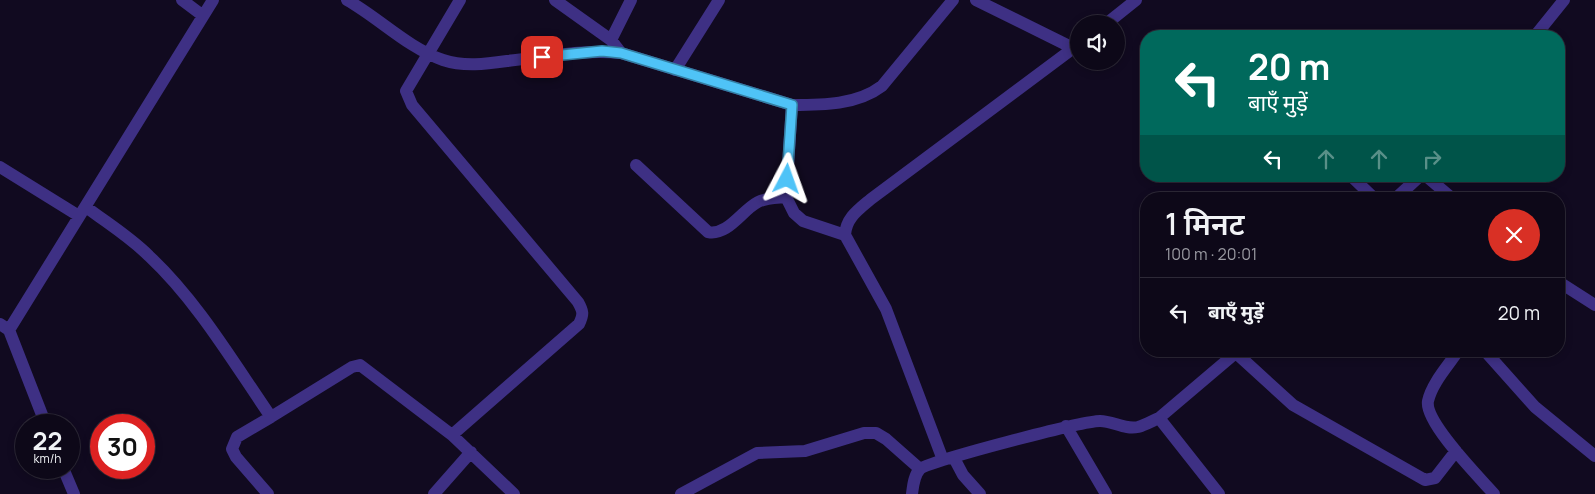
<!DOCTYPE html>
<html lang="hi">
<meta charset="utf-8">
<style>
:root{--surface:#0d0818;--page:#1b1625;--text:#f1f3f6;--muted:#9a9aa2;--line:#2d2937}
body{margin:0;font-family:Manrope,"Noto Sans Devanagari",sans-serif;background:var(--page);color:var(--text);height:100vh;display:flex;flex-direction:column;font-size:19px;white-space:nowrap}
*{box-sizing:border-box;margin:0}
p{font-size:16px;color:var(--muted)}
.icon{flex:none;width:28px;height:28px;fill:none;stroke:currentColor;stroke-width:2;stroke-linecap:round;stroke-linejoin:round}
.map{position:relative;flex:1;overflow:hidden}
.side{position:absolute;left:1140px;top:192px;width:425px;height:165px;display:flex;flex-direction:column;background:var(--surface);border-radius:20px;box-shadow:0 2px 8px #0003,0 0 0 1px var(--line)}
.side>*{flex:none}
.hud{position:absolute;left:1140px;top:30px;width:425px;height:152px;border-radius:20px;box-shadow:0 2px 8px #0003,0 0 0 1px var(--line);background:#00695c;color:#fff;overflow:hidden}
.tools{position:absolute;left:1070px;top:15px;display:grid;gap:10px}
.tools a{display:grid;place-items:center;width:55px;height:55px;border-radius:50%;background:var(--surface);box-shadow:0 2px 8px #0003,0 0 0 1px var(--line);font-size:25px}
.speed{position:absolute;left:15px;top:414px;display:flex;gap:10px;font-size:25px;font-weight:700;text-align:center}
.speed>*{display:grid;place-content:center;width:65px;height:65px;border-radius:50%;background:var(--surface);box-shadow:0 2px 8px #0003,0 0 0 1px var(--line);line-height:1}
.speed small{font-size:12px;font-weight:400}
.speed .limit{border:8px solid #d22;background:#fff;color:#111}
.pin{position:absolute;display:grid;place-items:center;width:42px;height:42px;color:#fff;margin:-21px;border-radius:10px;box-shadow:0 2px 8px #0006}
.me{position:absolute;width:55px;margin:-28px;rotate:4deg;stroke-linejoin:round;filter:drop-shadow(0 0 4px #0008)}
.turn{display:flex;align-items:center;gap:18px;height:105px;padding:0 25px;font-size:22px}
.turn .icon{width:65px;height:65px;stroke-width:2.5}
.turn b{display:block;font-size:35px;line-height:42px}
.lanes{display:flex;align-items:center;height:48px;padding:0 25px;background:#0003;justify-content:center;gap:25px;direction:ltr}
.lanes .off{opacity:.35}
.round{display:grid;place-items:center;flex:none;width:52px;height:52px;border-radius:26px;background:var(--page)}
.headline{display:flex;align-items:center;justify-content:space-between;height:85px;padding:0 25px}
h1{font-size:30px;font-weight:600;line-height:38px}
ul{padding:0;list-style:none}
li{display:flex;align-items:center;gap:15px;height:70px;padding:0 25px;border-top:1px solid var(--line)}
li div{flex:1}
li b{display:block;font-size:19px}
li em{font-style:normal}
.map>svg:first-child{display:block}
</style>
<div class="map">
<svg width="1595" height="494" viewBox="0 0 1595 494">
<rect width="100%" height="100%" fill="#110a20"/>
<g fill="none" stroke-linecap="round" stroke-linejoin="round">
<path stroke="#3e3084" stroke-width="12" d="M182 0 202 15
M347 0C379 18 408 48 443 60 464 67 486 64 507 61 545 57 584 49 621 53L792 105 786 197 794 213 803 221 845 235
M555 0 611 40 621 53
M976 0 1073 48
M1106 24 1136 0
M1535 36 1564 0
M611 40 631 0
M675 70 719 0
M792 105C823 105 857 105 882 86L953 0
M636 165 708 232C728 236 742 210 758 202 766 198 777 198 786 197
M0 167 79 216
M1351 176 1375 199
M1426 176 1453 199
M1395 199 1420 176
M86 207C107 223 130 237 149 256 198 302 233 362 271 417L352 367 360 365 452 435 514 494
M1559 282 1595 305
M0 324 9 330 213 0
M9 330 46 425
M1458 351C1448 366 1432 383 1428 401 1424 422 1479 477 1494 494
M1485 351 1535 407 1595 456
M1236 353 1293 405 1425 480 1435 478 1456 451
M1159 418 1219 494
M1066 426 1106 494
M452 435 579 324C584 314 583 311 578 302L412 105 406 91 460 0
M954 458 963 475 980 494
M943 460 886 309 845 235C846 218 858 210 871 199L1079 44
M63 468 74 494
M268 494 236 457 232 449 237 437 271 417
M434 494 471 452
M681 494 757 453 805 451 864 433H876L886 439 920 469
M912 494C913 486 914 475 920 469 929 461 1083 421 1100 421 1113 421 1125 430 1138 427 1145 425 1152 421 1159 418L1238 351"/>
</g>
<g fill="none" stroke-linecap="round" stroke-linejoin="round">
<g stroke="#337fa1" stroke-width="12">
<path id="route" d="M542 57 602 51 621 53 792 105 787 179"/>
</g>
<use href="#route" stroke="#4fc3f7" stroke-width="9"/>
</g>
</svg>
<div class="tools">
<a><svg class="icon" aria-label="sound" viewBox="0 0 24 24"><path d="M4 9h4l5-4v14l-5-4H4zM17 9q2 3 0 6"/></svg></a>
</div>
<div class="speed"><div>22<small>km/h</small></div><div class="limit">30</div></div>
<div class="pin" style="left:542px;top:57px;background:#d93025"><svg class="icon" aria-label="arrive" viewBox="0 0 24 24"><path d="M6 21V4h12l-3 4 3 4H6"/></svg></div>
<svg class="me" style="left:787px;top:179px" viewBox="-20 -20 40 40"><path d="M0-17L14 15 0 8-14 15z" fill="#4fc3f7" stroke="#fff" stroke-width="4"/></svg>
<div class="hud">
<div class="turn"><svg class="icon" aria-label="left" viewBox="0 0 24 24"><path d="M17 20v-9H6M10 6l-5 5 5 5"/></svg><div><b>20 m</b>बाएँ मुड़ें</div></div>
<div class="lanes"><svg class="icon" aria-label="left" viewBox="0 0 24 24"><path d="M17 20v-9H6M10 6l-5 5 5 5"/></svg><svg class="icon off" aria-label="ahead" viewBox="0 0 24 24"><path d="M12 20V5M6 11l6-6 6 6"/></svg><svg class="icon off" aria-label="ahead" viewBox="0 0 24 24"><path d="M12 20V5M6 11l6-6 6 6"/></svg><svg class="icon off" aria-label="right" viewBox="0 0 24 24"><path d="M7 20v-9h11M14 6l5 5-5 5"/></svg></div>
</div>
<section class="side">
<div class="headline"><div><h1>1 मिनट</h1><p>100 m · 20:01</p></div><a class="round" style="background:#d93025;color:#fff"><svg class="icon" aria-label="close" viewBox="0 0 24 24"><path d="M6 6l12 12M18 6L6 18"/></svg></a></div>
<ul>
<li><svg class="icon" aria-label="left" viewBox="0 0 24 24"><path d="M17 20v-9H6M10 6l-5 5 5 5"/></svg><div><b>बाएँ मुड़ें</b></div><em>20 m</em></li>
</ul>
</section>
</div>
